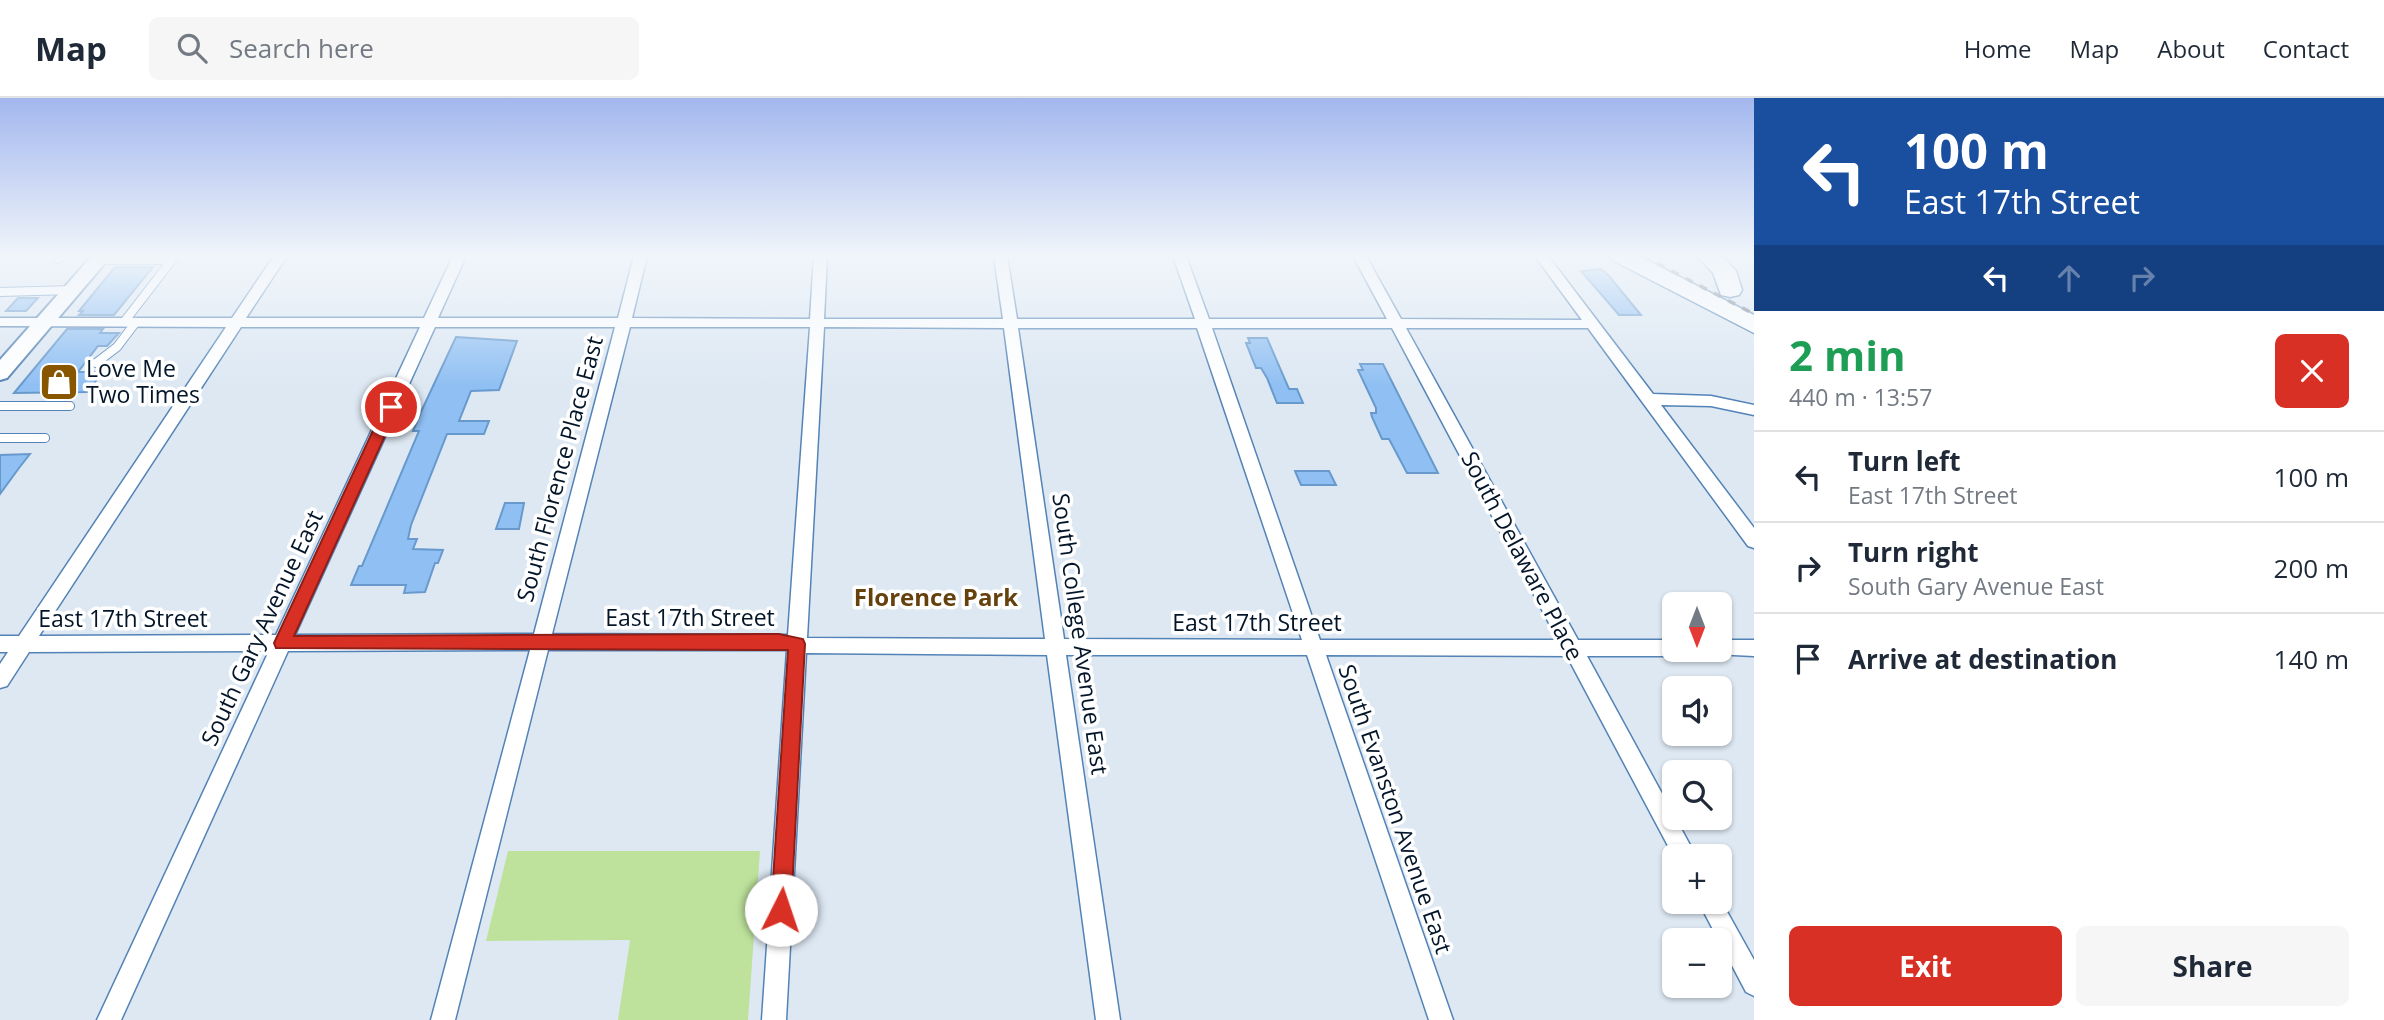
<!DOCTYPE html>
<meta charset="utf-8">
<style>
:root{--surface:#fff;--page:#f6f6f7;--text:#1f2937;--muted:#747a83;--line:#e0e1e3;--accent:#d93025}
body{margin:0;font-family:"Open Sans",sans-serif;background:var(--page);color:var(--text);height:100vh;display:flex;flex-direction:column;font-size:26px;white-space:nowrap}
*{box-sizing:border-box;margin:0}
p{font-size:23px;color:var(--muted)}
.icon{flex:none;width:38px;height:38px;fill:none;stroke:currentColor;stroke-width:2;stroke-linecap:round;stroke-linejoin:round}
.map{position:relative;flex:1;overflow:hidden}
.panel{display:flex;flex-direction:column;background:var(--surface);width:630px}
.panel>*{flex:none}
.banner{background:#1a4fa0;color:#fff;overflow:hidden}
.needle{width:46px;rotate:180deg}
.tools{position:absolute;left:1662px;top:494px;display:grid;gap:14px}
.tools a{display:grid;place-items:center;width:70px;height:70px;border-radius:10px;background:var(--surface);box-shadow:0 2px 5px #0004;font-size:35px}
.pin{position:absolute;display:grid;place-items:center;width:60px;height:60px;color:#fff;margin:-30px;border:4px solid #fff;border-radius:50%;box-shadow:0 2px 7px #0007}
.me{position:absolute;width:77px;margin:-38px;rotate:4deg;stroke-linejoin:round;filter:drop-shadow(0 0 5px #0008)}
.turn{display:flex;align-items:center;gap:24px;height:147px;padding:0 35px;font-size:32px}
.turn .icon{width:91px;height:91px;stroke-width:2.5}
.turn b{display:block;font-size:49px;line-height:60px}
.lanes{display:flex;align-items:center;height:66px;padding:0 35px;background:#0003;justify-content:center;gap:35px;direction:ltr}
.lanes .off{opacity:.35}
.round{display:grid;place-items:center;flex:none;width:74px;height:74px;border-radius:10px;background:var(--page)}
.headline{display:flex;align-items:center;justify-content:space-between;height:119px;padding:0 35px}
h1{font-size:42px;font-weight:700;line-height:52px;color:#1e9e55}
.primary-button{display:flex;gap:14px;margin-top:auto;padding:14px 35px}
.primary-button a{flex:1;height:80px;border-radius:10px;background:var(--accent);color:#fff;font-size:28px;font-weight:700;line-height:80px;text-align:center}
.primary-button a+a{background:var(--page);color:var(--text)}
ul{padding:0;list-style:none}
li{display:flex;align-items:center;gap:21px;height:91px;padding:0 35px;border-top:2px solid var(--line)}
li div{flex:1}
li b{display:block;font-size:26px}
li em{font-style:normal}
header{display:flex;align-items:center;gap:42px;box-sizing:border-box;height:98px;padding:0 35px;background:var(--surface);border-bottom:2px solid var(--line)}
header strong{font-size:33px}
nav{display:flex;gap:38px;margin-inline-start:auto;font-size:24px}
.search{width:490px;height:63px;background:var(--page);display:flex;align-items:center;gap:18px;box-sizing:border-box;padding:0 24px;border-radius:10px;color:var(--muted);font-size:26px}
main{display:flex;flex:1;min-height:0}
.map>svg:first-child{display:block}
</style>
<header>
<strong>Map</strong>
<div class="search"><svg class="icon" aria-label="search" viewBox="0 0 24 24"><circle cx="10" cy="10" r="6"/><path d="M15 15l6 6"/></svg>Search here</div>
<nav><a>Home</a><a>Map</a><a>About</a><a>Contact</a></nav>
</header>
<main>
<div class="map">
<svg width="1754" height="922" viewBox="0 0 1754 922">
<rect width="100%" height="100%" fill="#dde8f3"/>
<path fill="#bee29c" d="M508 753H760L748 922H618L630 842 486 843Z"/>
<path fill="#90c0f3" stroke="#6799cd" stroke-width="2" d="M115 169H153L114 217H79L83 213H79Z
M1601 171 1609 178 1641 217H1619L1581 173Z
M18 200H38L26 213H6Z
M67 231H103L100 235H119L107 248H98L78 274H103L87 294 14 295Z
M456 239 517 243 499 292 471 293 459 323H489L484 336H447L411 427 408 441H417L413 451 443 452 438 465H435L425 494 404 495 406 487H351L359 468H362L419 333H413L420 316Z
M1248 240H1267L1289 291H1297L1303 305H1277L1267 280 1261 270H1256L1246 245H1250Z
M1360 266H1383L1438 375H1407L1389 341H1382L1372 319 1371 315H1376V310L1358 272H1363Z
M30 356 19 370 0 396V357Z
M1295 373H1329L1336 387H1301Z
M505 405H524L519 431H496Z"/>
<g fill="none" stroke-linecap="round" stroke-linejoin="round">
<g stroke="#5383b6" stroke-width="10">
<path id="service" d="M58 161 61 158
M97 162H172
M0 194 72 192
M124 224 175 158
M96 265 117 249 136 224
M0 308H70
M0 340H45"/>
</g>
<g stroke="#5383b6" stroke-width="3">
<path id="minor" d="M274 158H287L246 220H424L453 158H466L438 220H618L634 158H647L632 220 810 221 814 158H827L824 221H1003L994 158H1007L1017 221H1195L1173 158H1186L1209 221H1387L1353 158H1366L1401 221 1582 222 1535 158H1548L1653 296 1711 298 1754 307V317L1711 308 1661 307 1754 430V450L1748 448 1588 230H1406L1578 542H1675V551H1684L1682 556 1675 558H1587L1696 758H1675V761L1567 558 1326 557 1453 922H1429L1307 557H1066L1120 922H1096L1047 557 806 555 786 922H762L787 552H548L455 922H431L530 552 288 553 121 922H97L269 553 29 554 7 588 0 590V566L8 554H0V538H19L226 229 0 228V220H232ZM241 229H420L276 537 39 538ZM435 229H615L534 536 295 537ZM630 229H810L788 537 552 536ZM824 229 1004 230 1045 541 807 540ZM1018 230H1197L1302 542 1064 541ZM1212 230H1392L1558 542H1320Z
M1720 542H1754V558L1713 556 1711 551H1720Z
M1720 801 1754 862V898L1746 894 1698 803H1720Z"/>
</g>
<g stroke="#5383b6" stroke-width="4">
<path id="secondary" d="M92 158H111L7 280 0 282V262Z"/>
</g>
<g stroke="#5383b6" stroke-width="3">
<path id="motorway" d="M1610 158H1639L1754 217V235L1614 163Z
M1697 158H1722L1736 173 1742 192 1739 197 1730 199 1721 197 1713 175Z"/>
</g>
<use href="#service" stroke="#fff" stroke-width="8"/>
<use href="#minor" fill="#fff" fill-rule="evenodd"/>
<use href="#secondary" fill="#fff" fill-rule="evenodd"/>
<use href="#motorway" fill="#fff" fill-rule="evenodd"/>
<path stroke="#6c7b8a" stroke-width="3.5" stroke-dasharray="8 8" stroke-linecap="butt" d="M1643 158 1754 216"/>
</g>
<linearGradient id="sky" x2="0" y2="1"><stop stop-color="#a3b7ee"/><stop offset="0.55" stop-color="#f0f5fa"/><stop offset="1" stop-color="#f0f5fa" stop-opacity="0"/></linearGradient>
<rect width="1754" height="287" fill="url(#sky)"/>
<path fill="#d93025" stroke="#8d1f18" stroke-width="2" d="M391 304 398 309 294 538 779 536 803 541 805 546 791 812 788 819 781 822 774 819 771 812 788 552 276 550 274 545 384 309Z"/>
<defs>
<g id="shop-square" transform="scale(2.0125)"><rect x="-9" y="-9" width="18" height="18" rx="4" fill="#895600" stroke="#fff"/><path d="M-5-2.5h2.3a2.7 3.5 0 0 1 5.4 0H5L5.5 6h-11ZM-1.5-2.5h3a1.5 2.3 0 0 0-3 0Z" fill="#fff"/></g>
</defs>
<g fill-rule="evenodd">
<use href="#shop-square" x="59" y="284"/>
</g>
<g text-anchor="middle" stroke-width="7" stroke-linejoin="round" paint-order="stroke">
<g font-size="23" fill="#031529" stroke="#fff" text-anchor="start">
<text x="86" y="279">Love Me<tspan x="86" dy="26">Two Times</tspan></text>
</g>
<g font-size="23" fill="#031529" stroke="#fff">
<text transform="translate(560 371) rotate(-75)" y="8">South Florence Place East</text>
<text transform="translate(1522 458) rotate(62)" y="8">South Delaware Place</text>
<text x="690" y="528">East 17th Street</text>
<text x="123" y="529">East 17th Street</text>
<text x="1257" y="533">East 17th Street</text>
<text transform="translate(262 530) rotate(-65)" y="8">South Gary Avenue East</text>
<text transform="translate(1080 536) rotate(82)" y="8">South College Avenue East</text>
<text transform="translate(1395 711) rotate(71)" y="8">South Evanston Avenue East</text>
</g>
<g font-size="24" font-weight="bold" fill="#65410e" stroke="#fff">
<text x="936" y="508">Florence Park</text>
</g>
</g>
</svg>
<div class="tools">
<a><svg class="needle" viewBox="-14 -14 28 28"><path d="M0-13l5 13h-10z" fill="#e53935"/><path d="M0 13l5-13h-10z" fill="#747a83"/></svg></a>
<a><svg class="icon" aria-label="sound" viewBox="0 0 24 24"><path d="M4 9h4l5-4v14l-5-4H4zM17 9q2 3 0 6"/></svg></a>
<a><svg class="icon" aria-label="search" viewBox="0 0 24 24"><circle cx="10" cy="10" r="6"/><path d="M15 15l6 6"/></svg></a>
<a>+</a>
<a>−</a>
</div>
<div class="pin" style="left:391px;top:309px;background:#d93025"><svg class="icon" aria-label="arrive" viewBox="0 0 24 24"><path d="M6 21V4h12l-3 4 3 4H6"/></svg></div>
<svg class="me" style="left:781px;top:812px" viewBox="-20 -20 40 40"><circle r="19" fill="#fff"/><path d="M0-13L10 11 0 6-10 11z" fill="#d93025"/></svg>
</div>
<section class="panel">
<div class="banner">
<div class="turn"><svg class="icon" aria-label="left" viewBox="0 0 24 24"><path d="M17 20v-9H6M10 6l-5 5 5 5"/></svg><div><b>100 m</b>East 17th Street</div></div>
<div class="lanes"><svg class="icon" aria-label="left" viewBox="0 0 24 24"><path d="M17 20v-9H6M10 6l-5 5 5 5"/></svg><svg class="icon off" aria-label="ahead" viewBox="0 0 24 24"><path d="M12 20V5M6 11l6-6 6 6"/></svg><svg class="icon off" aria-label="right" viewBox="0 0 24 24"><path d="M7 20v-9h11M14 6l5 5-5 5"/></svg></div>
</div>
<div class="headline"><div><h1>2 min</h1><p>440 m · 13:57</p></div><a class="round" style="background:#d93025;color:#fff"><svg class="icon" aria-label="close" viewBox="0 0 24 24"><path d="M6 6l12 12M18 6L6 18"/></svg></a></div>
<ul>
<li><svg class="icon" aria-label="left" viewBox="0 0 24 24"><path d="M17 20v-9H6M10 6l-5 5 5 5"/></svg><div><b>Turn left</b><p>East 17th Street</p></div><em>100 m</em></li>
<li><svg class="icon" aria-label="right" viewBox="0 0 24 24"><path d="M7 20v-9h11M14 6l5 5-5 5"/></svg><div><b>Turn right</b><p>South Gary Avenue East</p></div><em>200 m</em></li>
<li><svg class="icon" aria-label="arrive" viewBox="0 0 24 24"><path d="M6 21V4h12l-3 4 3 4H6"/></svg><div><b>Arrive at destination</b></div><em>140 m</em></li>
</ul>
<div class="primary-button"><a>Exit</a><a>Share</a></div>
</section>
</main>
